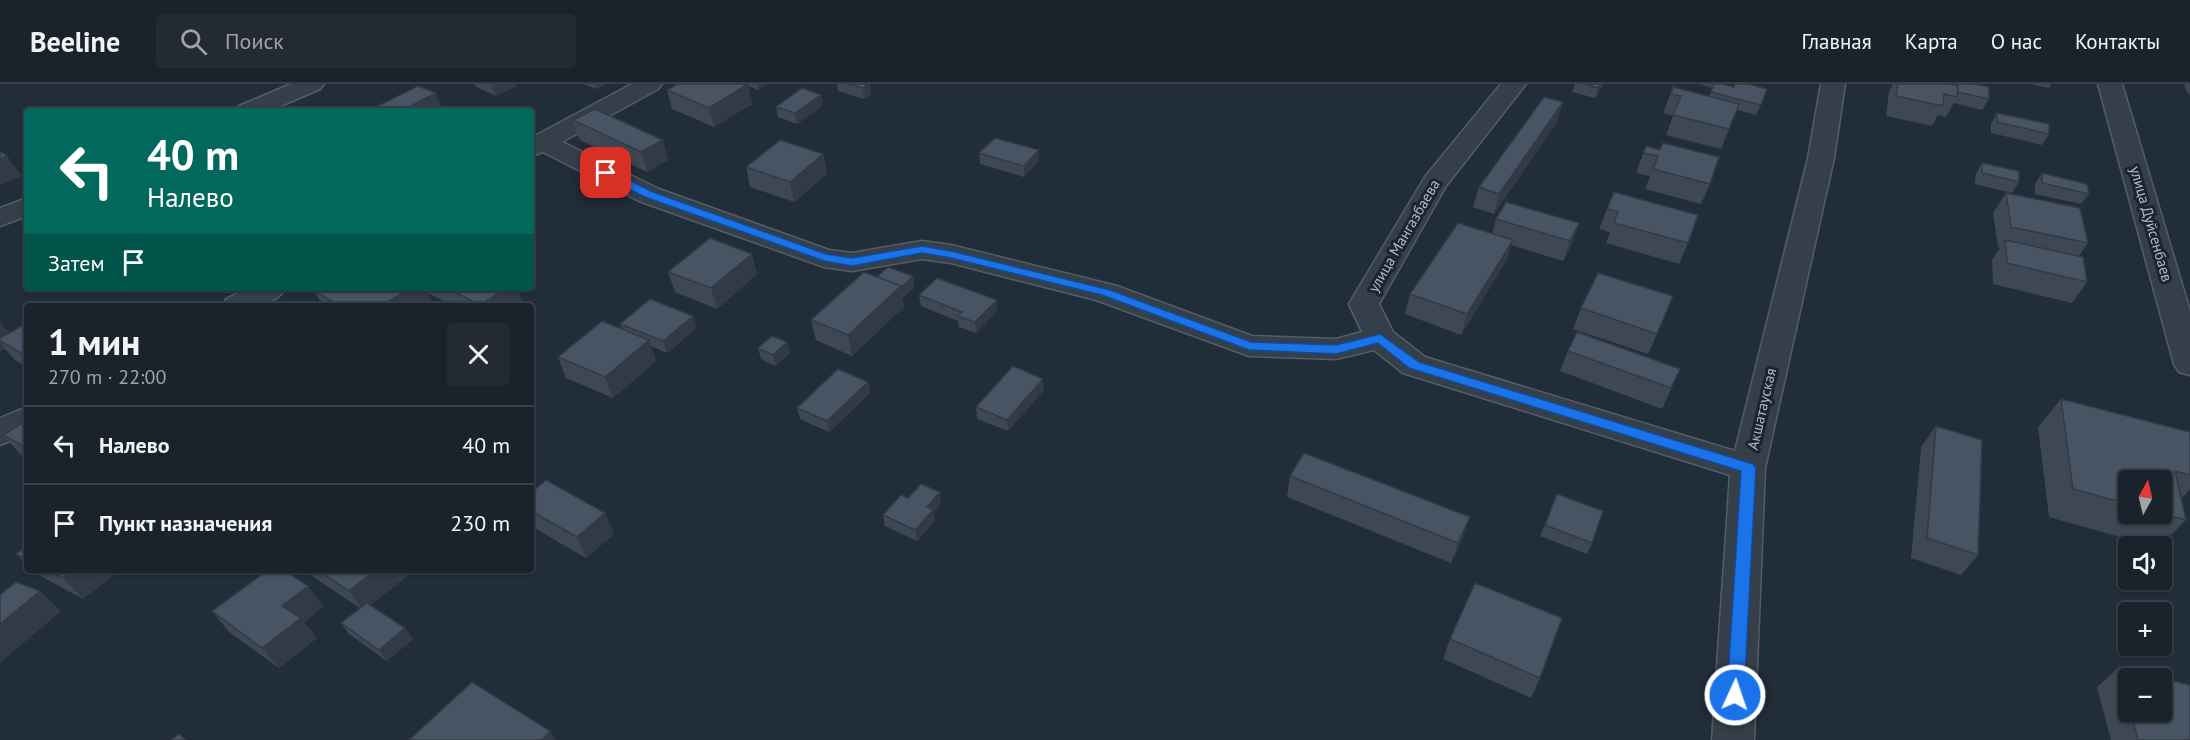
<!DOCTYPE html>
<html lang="ru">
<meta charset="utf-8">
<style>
:root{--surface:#1a222c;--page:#232a34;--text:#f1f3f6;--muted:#9fa4a9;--line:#383f48}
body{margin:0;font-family:"PT Sans",sans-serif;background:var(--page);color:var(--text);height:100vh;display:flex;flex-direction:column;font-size:22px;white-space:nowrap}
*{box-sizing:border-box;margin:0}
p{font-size:20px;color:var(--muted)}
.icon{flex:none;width:33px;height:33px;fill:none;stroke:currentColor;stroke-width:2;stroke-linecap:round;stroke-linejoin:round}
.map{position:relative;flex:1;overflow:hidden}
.details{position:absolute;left:24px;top:219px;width:510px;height:270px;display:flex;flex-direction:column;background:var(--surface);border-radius:6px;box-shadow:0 2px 4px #0004,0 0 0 2px var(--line)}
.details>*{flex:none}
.top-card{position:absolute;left:24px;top:24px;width:510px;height:183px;border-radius:6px;box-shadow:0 2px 4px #0004,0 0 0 2px var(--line);background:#00695c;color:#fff;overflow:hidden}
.needle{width:39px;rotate:8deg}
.tools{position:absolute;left:2118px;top:386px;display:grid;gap:12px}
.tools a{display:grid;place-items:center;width:54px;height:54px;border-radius:6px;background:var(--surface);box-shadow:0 2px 4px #0004,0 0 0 2px var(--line);font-size:30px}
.pin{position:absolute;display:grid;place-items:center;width:51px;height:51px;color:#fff;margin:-26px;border-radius:12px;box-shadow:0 3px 9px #0006}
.me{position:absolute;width:66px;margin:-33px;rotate:3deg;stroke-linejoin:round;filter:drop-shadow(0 0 4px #0008)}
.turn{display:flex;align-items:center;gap:21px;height:126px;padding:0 24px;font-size:27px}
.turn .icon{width:78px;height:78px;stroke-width:2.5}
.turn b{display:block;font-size:42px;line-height:51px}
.then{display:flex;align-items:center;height:57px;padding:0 24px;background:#0003;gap:12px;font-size:22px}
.round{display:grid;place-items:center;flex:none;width:63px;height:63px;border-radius:6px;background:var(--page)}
.head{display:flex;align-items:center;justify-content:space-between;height:102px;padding:0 24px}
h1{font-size:36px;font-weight:700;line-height:45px}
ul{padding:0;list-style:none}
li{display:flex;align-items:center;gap:18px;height:78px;padding:0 24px;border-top:2px solid var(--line)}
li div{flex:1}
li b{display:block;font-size:22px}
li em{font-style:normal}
header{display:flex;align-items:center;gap:36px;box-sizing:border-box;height:84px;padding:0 30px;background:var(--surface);border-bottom:2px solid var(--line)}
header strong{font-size:28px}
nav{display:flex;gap:33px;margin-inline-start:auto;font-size:21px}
.search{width:420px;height:54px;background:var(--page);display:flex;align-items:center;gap:15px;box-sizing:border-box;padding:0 21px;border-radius:6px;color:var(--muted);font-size:22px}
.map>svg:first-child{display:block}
</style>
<header>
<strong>Beeline</strong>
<div class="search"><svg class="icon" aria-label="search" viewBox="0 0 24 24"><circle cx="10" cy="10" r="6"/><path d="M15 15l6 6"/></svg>Поиск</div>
<nav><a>Главная</a><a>Карта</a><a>О нас</a><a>Контакты</a></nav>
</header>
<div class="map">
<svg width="2190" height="656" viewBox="0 0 2190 656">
<rect width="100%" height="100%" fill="#222d3a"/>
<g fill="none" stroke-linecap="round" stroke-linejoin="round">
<g stroke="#535d68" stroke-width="3">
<path id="street" d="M291 0H324L320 5 269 27H236L239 22Z
M632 0H662L658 5 562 58 659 105 829 166 852 169 922 157 951 161 1117 202 1252 252 1336 255 1362 248 1349 220 1425 93 1501 0H1526L1446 102 1379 220 1393 248 1425 273 1735 367 1808 74 1821 0H1845L1834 74 1765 384 1754 656H1712L1730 391 1403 289 1374 266 1336 275 1249 272 1096 216 951 179 922 175 852 187 824 183 639 117 543 68 531 72V54Z
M2098 0H2122L2190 227V291L2179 288 2174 280Z
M27 114V132L0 142V124Z
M248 204H286C272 226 245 222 222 222L226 215Z
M27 323V350L0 361V334Z"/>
</g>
<use href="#street" fill="#353f4a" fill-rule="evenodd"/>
</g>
<path fill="#3e4855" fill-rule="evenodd" d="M475 0H516V2L496 12 476 3Z
M583 0H605L597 5Z
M678 0H767L758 6 748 2 752 20 714 43 672 25 667 6Z
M837 0H870L871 10 864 15 838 7Z
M1575 0H1604L1595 14 1572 8Z
M1699 0H1727V1L1734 3 1767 5 1756 31 1737 26 1721 65 1666 51 1673 32 1663 29 1673 3 1709 12 1713 4Z
M1893 0H1950L1954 1 1955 0H1973L1989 15 1982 26 1954 19 1946 33 1938 31 1932 42 1886 32 1889 8Z
M2030 0H2051L2049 4Z
M2184 0H2190V10L2187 9Z
M823 21 797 40 778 33 776 23Z
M1997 29 2049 50 2042 61 1991 49V40Z
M573 36 668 76 647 88 580 56Z
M1557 38 1494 130 1473 123 1479 103Z
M1646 62 1710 100 1701 120 1645 105 1650 92 1636 89Z
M1039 66V76L1024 93 980 80 979 69Z
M823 70 827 90 794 118 750 103 746 83Z
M1982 79 2019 98 2012 109 1975 100 1976 90Z
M2042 89 2089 110 2081 120 2035 110V100Z
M1614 108 1688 159 1679 180 1606 159 1610 148 1599 145Z
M2006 109 2088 159 2078 173 2087 198 2072 219 1993 200 1992 176 2000 164 1998 163 1993 129Z
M1496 135 1579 139 1572 160 1563 177 1511 161 1506 177 1461 251 1405 230 1410 210 1492 150Z
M668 188 757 190 717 225 675 208Z
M913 192 914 203 902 215 904 223 852 272 816 256 811 236 877 193Z
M320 204H517L523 220 520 222H453L428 209 433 218 426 222H323L314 207Z
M919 211 997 216V227L976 249 959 243 958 237 921 222Z
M1581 224 1657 250 1648 270 1573 245Z
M0 239 9 249 27 239V283L15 276 5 265 0 267Z
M620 240 697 243 667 269 651 262 656 277 613 314 566 294 558 273 622 245Z
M787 258 790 269 775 282 761 275 758 264Z
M1568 267 1680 285 1662 325 1560 287Z
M868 298 870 309 829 348 800 335 797 324Z
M1044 306 1008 347 977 335 976 323Z
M2061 315 2190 349V405L2181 415 2186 436 2160 462H2152L2049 433 2038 343ZM2128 396 2162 429H2128Z
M27 336V374L22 372 3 351Z
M1936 342 1978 471 1961 491 1911 474 1921 363Z
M1290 392 1463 454 1451 479 1287 413Z
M531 409 605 429 614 450 586 474 531 442Z
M1557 410 1592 459 1587 470 1540 452Z
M908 414 941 419 933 429 935 437 917 457 885 442 883 431Z
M27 462V481L16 470Z
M32 486H120L83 515 37 490Z
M303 486H415L370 521 413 555 387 577 349 550 341 539 360 524Z
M308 502 323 523 304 538 317 554 279 584 229 548 212 527Z
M1450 555 1540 594 1531 614 1443 575Z
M2119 583 2190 656H2111L2097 603ZM2128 594 2162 627H2128Z"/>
<path fill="#323b45" d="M497 0H516V2L496 12 492 2Z
M595 0H605L597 5Z
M748 0 752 20 714 43 709 24Z
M757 0H767L758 6Z
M868 0H870L871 10 864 15 863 4Z
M1600 0H1604L1595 14 1598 4Z
M436 9 443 27H401Z
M821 11 823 21 797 40 795 29Z
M1563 18 1557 38 1494 130 1499 110Z
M663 56 668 76 647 88 641 68Z
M1039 66V76L1024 93V82Z
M823 70 827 90 794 118 790 98Z
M7 72 22 92 0 101V75Z
M1579 139 1572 160 1563 177 1570 157Z
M1513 156 1506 177 1461 251 1467 230Z
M752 170 757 190 717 225 711 204Z
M913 192 914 203 902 215 904 223 852 272 848 251Z
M411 204H426L433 218 426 222H381Z
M507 204H517L523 220 520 222H481L480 221Z
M997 216V227L976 249 975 238Z
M693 232 697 243 667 269 663 257Z
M0 239 17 259 0 257Z
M649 256 656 277 613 314 605 293Z
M0 258 5 265 0 267Z
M787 258 790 269 775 282 773 271Z
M27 266V276L21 269Z
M1043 295 1044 306 1008 347 1007 336Z
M868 298 870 309 829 348 827 337Z
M940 408 941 419 933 429 935 437 917 457 915 446 927 423Z
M605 429 614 450 586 474 577 453Z
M1470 433 1463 454 1451 479 1458 459Z
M74 486H120L83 515 63 494Z
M375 486H415L363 527 349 507Z
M308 502 323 523 304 538 317 554 279 584 262 564 282 522Z
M40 507 61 527 0 579V540Z
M405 544 413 555 387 577 379 566Z
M550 647 556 656H542Z"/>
<path fill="#485463" stroke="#323b45" stroke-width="1.5" d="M678 0H748L709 24 667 6Z
M848 0H868L863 4Z
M1585 0H1600L1598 4Z
M1714 0H1722L1734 3 1735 0H1748L1767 5 1761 21 1711 8Z
M1898 0H1950L1958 2 1957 13 1944 10 1943 22 1896 12Z
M1956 0H1973L1989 3V15L1958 8V2L1956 1Z
M418 2 436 9 401 27H368Z
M1673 3 1739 20 1729 45 1673 31 1681 12 1671 10Z
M802 4 821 11 795 29 776 23Z
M1544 13 1563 18 1499 110 1479 103Z
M595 25 663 56 641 68 573 36Z
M1997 29 2049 40V50L1997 38Z
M995 54 1039 66 1024 82 979 69Z
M780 56 823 70 790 98 746 83Z
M1663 59 1719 73 1710 100 1653 85 1658 72 1643 69 1646 62 1660 66Z
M0 67 7 72 0 75Z
M1982 79 2019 87V98L1982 89Z
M2042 89 2087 100 2089 110 2042 99Z
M1614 108 1698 131 1688 159 1614 139 1618 128 1607 125Z
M2006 109 2080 124 2088 159 2011 143Z
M1506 118 1579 139 1570 157 1496 135Z
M1458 139 1513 156 1467 230 1410 210Z
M710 154 752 170 711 204 668 188Z
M2005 156 2083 173 2087 198 2007 179Z
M888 183 913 192 901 204V202L877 193Z
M864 188 901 202 848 251 811 236Z
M1598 189 1673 212 1657 250 1581 224Z
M937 194 997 216 975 238 957 232 962 228 919 211Z
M320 204H411L381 222H341L314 207Z
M447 204H507L480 221Z
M650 215 693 232 663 257 620 240Z
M62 219 68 222H57Z
M602 237 649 256 605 293 558 273Z
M27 239V266L21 269 0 257V254Z
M1577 248 1680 285 1671 304 1568 267Z
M772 252 787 258 773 271 758 264Z
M1013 282 1043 295 1007 336 976 323Z
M838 285 868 298 827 337 797 324Z
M2061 315 2190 348V391L2175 387 2186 436 2160 429H2162V396H2128V420L2073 405Z
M27 336V364L3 351Z
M1936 342 1982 356 1978 471 1927 454Z
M1304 369 1470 433 1458 459 1290 392Z
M546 396 605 429 577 453 531 427V409Z
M921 400 940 408 927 423 933 426 915 446 883 431 901 411 908 414Z
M1557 410 1603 427 1592 459 1545 441Z
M27 462V476L16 470Z
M47 486H74L63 494Z
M268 486H284L308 502 282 522 301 534 262 564 212 527Z
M317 486H375L349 507Z
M16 498 40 507 0 540V511Z
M1475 499 1562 534 1540 594 1450 555Z
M367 519 405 544 379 566 341 539Z
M2119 583 2190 601V656H2138L2130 627H2162V594H2128V620Z
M472 598 550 647 542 656H409Z
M179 650 186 656H171Z"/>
<path fill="#1a73e8" stroke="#114b97" stroke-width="1.5" d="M603 87H610L653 108 826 170 852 174 922 162 951 167 1110 206 1251 258 1336 261 1380 250 1419 278 1753 380 1756 384 1744 611 1741 616 1735 618 1729 616 1727 611 1741 387 1409 284 1378 259 1336 270 1249 266 1102 211 951 174 922 169 852 182 824 177 645 113 603 92Z"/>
<g text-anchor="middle" stroke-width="6" stroke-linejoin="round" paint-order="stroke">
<g font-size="15" fill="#b0bac6" stroke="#1b242f">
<text transform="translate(2151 140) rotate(74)" y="5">улица Дуйсенбаев</text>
<text transform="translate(1404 152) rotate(-60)" y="5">улица Мангазбаева</text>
<text transform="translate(1762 325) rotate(-77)" y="5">Акшатауская</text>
</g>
</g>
</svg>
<div class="tools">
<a><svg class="needle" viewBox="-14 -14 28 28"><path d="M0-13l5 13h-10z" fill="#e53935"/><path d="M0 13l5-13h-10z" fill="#9fa4a9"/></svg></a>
<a><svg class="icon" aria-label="sound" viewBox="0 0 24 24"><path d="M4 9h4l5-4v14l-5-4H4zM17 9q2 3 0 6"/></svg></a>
<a>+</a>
<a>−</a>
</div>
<div class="pin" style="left:606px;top:89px;background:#d93025"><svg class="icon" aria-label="arrive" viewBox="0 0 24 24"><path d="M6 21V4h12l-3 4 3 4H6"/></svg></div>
<svg class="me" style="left:1735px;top:611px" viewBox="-20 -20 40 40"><circle r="17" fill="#1a73e8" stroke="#fff" stroke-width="3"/><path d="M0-11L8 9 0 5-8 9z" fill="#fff"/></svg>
<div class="top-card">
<div class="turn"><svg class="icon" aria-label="left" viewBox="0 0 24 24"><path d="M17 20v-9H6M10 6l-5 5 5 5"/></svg><div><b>40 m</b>Налево</div></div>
<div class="then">Затем<svg class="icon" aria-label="arrive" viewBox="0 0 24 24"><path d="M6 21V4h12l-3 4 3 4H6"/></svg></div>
</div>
<section class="details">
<div class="head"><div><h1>1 мин</h1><p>270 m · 22:00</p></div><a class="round"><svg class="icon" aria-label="close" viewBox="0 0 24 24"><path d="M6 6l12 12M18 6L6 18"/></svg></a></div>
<ul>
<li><svg class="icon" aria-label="left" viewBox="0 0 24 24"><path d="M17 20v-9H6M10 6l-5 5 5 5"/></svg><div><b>Налево</b></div><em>40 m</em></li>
<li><svg class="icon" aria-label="arrive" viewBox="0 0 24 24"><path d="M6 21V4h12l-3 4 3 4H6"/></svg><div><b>Пункт назначения</b></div><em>230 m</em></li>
</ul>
</section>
</div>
